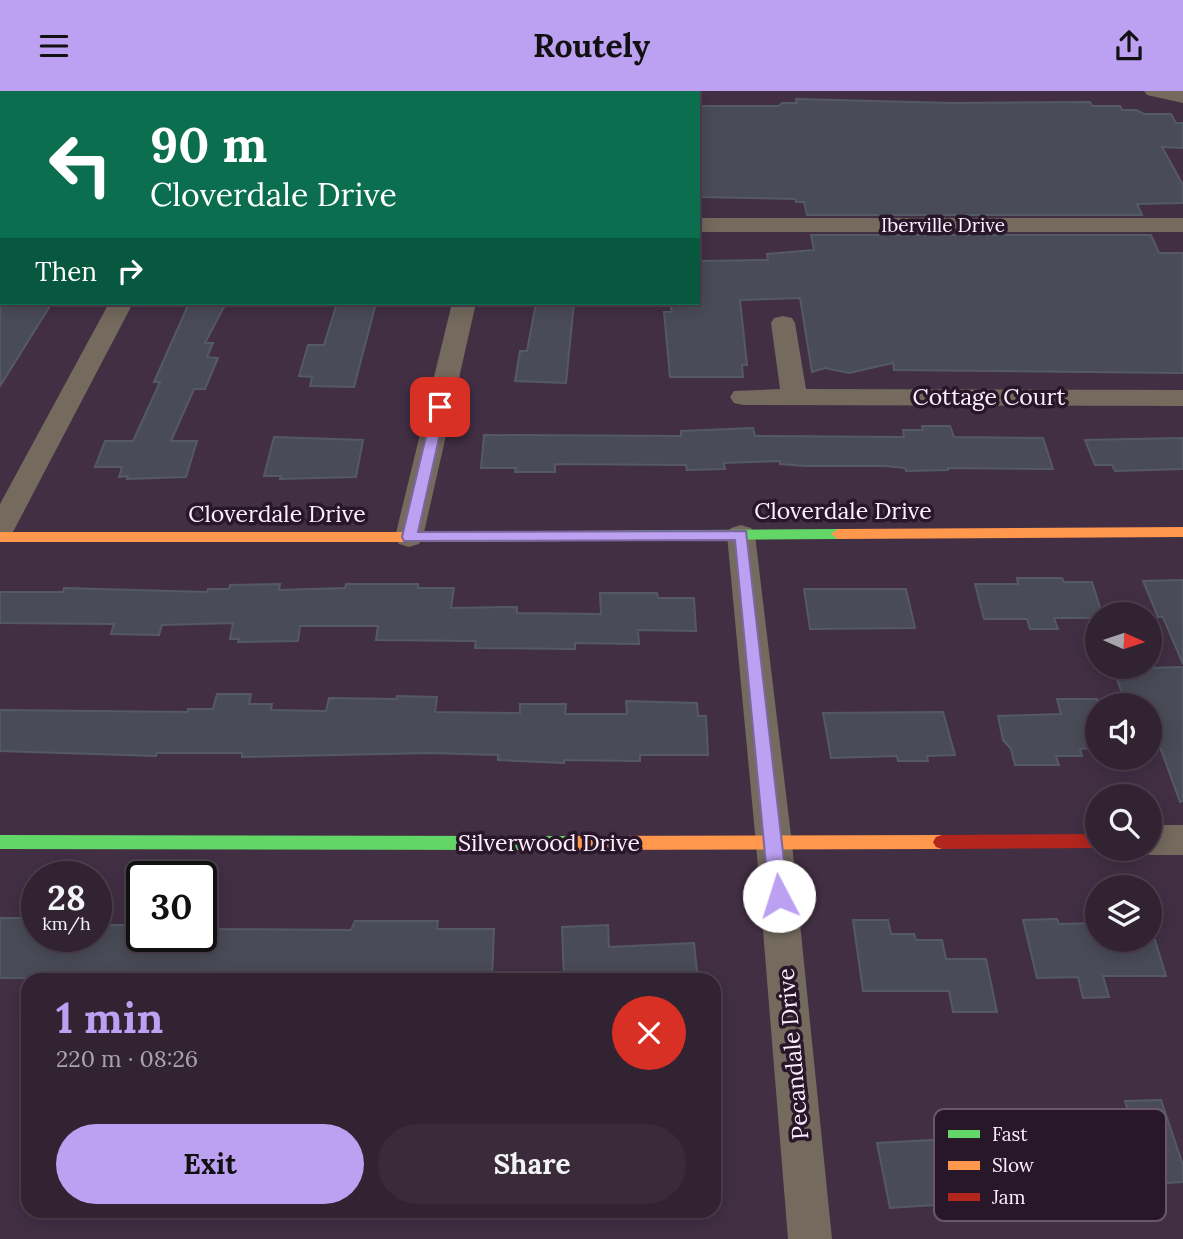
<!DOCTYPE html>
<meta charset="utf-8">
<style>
:root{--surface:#322333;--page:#3a2b3b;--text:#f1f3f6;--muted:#a8a4ac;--line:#4d404e;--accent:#bca0f2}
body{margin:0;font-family:Lora,serif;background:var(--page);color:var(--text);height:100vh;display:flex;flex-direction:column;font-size:26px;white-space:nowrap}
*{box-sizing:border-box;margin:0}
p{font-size:23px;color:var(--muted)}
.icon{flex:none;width:38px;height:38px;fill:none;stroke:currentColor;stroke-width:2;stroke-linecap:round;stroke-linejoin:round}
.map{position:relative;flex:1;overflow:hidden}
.sheet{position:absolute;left:21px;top:882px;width:700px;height:245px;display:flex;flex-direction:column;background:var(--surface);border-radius:21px;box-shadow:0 4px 18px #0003,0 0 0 2px var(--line)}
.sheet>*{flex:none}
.guide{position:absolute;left:0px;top:0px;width:700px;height:214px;box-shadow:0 4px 18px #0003,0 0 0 2px var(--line);background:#0b6e4f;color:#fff;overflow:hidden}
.needle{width:46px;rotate:93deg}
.controls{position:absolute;left:1085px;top:511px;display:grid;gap:14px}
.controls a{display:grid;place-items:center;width:77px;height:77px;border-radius:50%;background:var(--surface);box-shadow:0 4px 18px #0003,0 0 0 2px var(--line);font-size:35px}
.speed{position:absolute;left:21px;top:770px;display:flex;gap:14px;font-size:35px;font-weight:700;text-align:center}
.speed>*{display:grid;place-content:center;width:91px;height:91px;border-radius:50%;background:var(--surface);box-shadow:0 4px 18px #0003,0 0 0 2px var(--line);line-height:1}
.speed small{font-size:18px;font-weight:400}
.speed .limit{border:4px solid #111;border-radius:10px;background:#fff;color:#111}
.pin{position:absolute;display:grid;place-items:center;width:60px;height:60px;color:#fff;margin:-30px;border-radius:14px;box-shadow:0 4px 10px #0006}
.me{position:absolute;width:77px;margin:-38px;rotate:355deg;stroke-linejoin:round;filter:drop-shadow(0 0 5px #0008)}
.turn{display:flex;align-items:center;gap:24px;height:147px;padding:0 35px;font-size:32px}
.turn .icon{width:91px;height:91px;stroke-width:2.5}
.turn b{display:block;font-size:49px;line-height:60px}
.then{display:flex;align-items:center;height:66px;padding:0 35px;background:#0003;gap:14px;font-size:26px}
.round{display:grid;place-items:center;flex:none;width:74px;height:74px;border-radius:37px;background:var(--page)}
.summary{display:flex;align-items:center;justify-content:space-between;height:119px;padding:0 35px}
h1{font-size:42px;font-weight:700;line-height:52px;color:var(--accent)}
.primary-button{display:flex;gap:14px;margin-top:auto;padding:14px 35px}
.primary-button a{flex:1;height:80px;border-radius:42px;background:var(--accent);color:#111;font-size:28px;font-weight:700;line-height:80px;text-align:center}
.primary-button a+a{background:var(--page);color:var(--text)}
header{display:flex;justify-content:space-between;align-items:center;height:91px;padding:0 35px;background:var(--accent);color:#111;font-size:32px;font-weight:700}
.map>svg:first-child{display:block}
</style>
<header><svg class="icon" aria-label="menu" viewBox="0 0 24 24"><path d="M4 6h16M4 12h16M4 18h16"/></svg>Routely<svg class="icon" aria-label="share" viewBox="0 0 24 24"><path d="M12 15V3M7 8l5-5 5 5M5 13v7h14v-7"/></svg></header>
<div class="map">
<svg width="1183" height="1148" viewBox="0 0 1183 1148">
<rect width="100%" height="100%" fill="#422f44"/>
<path fill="#7f3f3f" d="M102 0H658L101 2Z"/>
<path fill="#494b57" stroke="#545a65" stroke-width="2" d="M796 8 952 12 1090 11 1092 15H1120L1122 19H1136L1144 23H1171L1176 32H1183V57L1162 56 1183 94V112L1137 113 1142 124H807L804 111H796L795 108 698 106V15H779L782 12H797Z
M811 144H1151L1159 162H1183V282L894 279 893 272 849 282 825 277 812 281 800 207 740 209 747 274H742L743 286H670L664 221H672L670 212H698V170L768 169 767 163 814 159Z
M0 212H49L47 214 50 215 0 295Z
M189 212H226L205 252H213L207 266 218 267 205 298H194L171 350H197L186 386 127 388 128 385 119 386 122 376H95L105 350H133L160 291H154Z
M337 212H376L354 296 310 295 312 286 299 285 308 254H324Z
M536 212H574L566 292 515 290 520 260H527Z
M922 335H950L954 346 1043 347 1053 378 948 377V379L906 380 905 377 885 375H805L780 373V370L724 372 725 378 687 379 686 374 555 373V381H515L516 377H481L484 344 681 345V340L753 337 755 345 904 346 903 339H923Z
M274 346 363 349 356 386 280 388 281 385H264Z
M1183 347V378L1115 380 1112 374H1095L1085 349Z
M1017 487H1062L1064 491H1092L1102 523H1097V527H1054L1058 538H1030L1027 528H984L975 493H1018Z
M1183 489V573L1163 526H1158L1143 490Z
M280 493 279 499 345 497 346 493H418V497H454L451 517 517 516V522L601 523 600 502H657L658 507H694L696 540 638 539 639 553 575 552V558L475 557 476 550 376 549 378 535H300L298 550 238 551 239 548H230L233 532 162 534 159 544 111 543 114 533 0 532V501H63L64 497 207 501 208 498H229L230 494Z
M804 498H906L915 537 810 538Z
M1183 576V710L1180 711 1150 628V614L1126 612 1113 578Z
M217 603H251L249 613H272L271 619 326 620 329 607 397 608V605L437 606 435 621 520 622V613H566L565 623H627L626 610 697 612 698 625H706L708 664H640V670L564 669V672L498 669V664L430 662 242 666V662H157L156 665 0 660V619L187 621 188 618H213Z
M1057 608H1097V657L1080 658 1082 665H1056L1059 674H1015L1011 658 1003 649 998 625 1061 623Z
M943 621 955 664 927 665 928 670H898L897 665 831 667 823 622Z
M0 827H37V845H96V834H140L137 845H201V838L351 839 355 830H438L437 838H494L492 889 0 887Z
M1057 828 1059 833 1097 832V849H1155L1166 885H1103L1109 906 1083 907 1078 886 1037 887 1023 829Z
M853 829H888L891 843H914L916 849H942L946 868H986L997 921H953L949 900H863Z
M608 834 609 856 694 852 698 889H564L562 836Z
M1161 1009 1183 1074V1091L1149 1093 1152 1103 1113 1105 1118 1122 1069 1123 1066 1111 1010 1115 1013 1123 937 1127 934 1114 890 1117 877 1052 967 1047 965 1041 1106 1036 1102 1021 1128 1020 1125 1010Z"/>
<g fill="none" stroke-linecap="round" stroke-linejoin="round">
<path fill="#746a5e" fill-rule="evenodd" d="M1144 0H1183V12L1147 4Z
M703 127H1183V141H703L698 140V128Z
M109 212H133L14 439 10 446 0 449V413Z
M452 212H476L423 446 419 453 409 456 399 453 395 446Z
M783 225 792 227 795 232 806 298 1183 299V315L743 314 734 312 730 306 734 300 780 298 771 232 774 227Z
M741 434 751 437 755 444 792 753 832 1148H788L756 753 727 444 731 437Z
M1150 734H1183V764H1150L1138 760 1150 758Z"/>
<path fill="#63d668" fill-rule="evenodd" d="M838 438 845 443 838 448 442 451 435 446 442 441Z
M0 744 568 745 574 747 577 752 574 757 568 759 0 758Z"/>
<path fill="#ff974d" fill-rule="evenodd" d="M1183 436V446L838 448 831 443 838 438Z
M0 441H442L449 446 442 451H0Z
M942 744 948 746 951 751 948 756 942 758 568 759 562 757 559 752 562 747 568 745Z"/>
<path fill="#b3261e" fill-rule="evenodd" d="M1097 743V757L942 758 936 756 933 751 936 746 942 744Z"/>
</g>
<path fill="#bca0f2" stroke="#7a689d" stroke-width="2" d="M440 312 446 316 418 441 746 440 788 805 785 811 779 813 772 811 769 805 735 449 404 450 402 446 433 316Z"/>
<g text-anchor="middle" stroke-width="7" stroke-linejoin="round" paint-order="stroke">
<g font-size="19" fill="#feecff" stroke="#271728">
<text x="943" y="141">Iberville Drive</text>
</g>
<g font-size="23" fill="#feecff" stroke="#271728">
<text x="989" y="314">Cottage Court</text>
<text x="843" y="428">Cloverdale Drive</text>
<text x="277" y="431">Cloverdale Drive</text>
<text x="549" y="760">Silverwood Drive</text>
<text transform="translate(793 963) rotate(-95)" y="8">Pecandale Drive</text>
</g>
</g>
<rect x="934" y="1018" width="232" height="112" rx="10" fill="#271728" stroke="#685768" stroke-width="2"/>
<rect x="948" y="1039" width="32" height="8" fill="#63d668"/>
<rect x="948" y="1070" width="32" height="9" fill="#ff974d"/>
<rect x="948" y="1102" width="32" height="8" fill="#b3261e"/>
<g font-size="19" fill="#feecff">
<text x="992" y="1050">Fast</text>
<text x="992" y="1081">Slow</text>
<text x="992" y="1113">Jam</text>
</g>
</svg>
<div class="controls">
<a><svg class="needle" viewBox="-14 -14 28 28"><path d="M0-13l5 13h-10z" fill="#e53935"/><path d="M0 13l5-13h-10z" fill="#a8a4ac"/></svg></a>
<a><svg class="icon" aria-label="sound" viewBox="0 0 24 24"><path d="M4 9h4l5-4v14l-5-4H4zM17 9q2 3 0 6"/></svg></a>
<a><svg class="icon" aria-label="search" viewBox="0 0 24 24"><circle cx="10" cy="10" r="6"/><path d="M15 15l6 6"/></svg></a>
<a><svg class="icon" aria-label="layers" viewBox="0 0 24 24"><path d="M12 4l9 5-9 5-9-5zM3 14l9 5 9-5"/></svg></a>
</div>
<div class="speed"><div>28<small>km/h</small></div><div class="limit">30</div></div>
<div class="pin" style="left:440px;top:316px;background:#d93025"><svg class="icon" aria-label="arrive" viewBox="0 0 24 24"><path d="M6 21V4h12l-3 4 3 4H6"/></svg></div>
<svg class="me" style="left:779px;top:805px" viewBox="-20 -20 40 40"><circle r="19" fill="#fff"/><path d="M0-13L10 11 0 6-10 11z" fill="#bca0f2"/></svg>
<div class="guide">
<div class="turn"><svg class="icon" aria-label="left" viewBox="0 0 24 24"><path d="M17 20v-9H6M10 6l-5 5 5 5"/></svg><div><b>90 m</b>Cloverdale Drive</div></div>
<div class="then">Then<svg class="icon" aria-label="right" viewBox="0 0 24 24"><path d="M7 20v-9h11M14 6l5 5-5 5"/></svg></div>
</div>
<section class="sheet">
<div class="summary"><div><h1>1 min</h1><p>220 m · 08:26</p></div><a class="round" style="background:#d93025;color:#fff"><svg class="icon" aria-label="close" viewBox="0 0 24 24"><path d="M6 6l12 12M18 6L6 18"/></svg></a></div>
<div class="primary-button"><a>Exit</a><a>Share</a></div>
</section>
</div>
